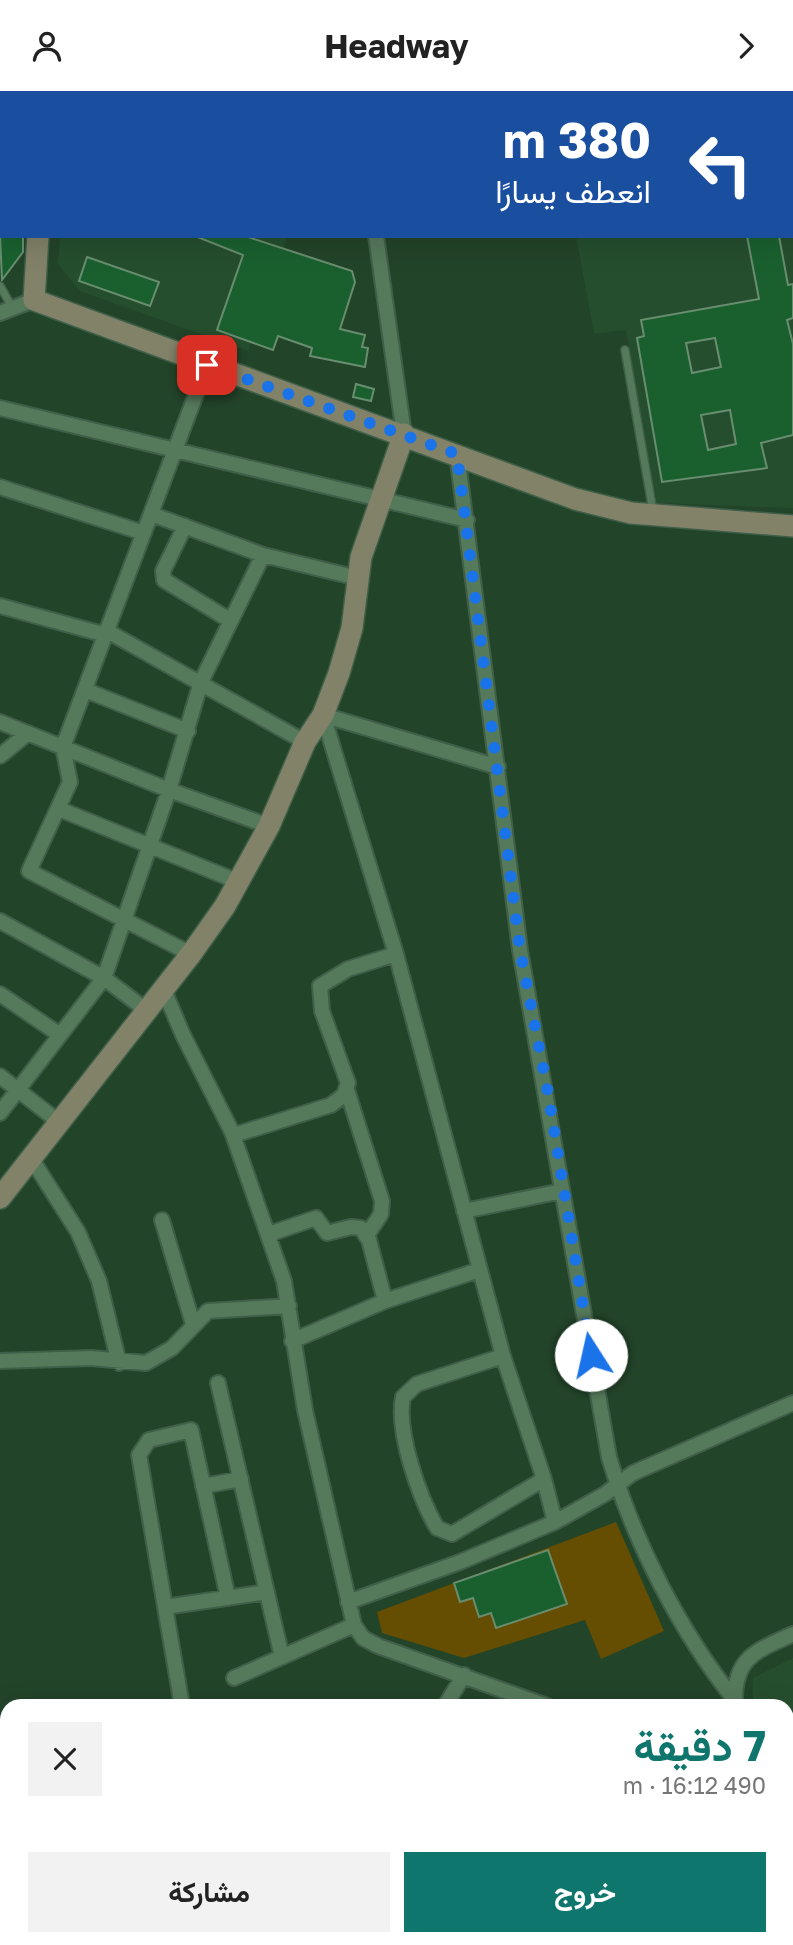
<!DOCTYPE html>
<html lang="ar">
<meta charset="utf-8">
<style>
:root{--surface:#fff;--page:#f2f2f2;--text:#222;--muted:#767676;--accent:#0f766e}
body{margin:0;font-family:"Golos Text",Vazirmatn,sans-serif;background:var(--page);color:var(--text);direction:rtl;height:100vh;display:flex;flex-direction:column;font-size:26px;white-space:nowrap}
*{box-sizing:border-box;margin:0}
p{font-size:23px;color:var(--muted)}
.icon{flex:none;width:38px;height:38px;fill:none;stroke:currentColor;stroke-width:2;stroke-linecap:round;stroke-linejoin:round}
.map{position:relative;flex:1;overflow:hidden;direction:ltr}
.side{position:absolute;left:0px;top:1608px;width:794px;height:247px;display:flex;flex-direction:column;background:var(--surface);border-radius:21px 21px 0 0;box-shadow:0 7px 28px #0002;direction:rtl}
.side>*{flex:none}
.banner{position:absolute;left:0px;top:0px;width:794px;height:147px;box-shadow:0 7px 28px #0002;direction:rtl;background:#1a4fa0;color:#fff;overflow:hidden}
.pin{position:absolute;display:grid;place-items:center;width:60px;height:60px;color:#fff;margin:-30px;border-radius:14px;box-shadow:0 4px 10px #0006}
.me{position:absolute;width:77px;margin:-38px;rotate:350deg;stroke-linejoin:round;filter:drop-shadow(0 0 5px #0008)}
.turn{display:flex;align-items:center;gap:24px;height:147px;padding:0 28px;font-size:32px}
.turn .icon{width:91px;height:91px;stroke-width:2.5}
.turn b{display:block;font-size:49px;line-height:60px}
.round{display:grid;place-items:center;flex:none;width:74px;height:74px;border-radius:0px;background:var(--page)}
.overview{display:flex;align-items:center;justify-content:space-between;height:119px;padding:0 28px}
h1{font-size:42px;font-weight:700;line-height:52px;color:var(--accent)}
.primary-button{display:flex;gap:14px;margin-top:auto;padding:14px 28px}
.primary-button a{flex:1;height:80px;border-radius:0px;background:var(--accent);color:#fff;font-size:28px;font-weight:700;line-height:80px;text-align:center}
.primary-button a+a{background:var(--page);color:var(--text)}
header{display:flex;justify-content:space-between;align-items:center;height:91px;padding:0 28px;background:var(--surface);font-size:32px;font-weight:700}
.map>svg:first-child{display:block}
</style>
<header><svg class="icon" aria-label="forward" viewBox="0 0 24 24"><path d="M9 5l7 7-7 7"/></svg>Headway<svg class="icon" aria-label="person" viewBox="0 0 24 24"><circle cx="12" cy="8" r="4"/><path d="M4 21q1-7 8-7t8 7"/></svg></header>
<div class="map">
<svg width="793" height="1854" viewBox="0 0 793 1854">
<rect width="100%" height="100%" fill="#224429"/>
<path fill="#254e2e" d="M662 0H793V417L657 412 626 239 594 243 576 145H793V2H652Z
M60 145H288L248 260 80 200 58 173Z
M793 1567V1854H753V1848H788V1615H753V1587Z"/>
<path fill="#654e01" d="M616 1431 664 1540 601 1568 585 1529 464 1567 382 1542 377 1521Z"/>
<path fill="#1a602f" stroke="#698d6f" stroke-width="2" fill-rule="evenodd" d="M0 145H23V161L2 189Z
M195 145H245L352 180 355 191 340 238 365 244 362 256 368 257 365 276 310 265 312 257 278 245 273 259 217 239 243 164Z
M747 145H779L788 194 793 193V227L787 229 793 253V344L761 352 767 377 662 391 637 247 644 245 641 229 759 208ZM715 247 721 276 692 282 686 252ZM730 319 736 353 708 359 701 324Z
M87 166 159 191 150 215 79 190Z
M356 293 374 298 371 310 353 306Z
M548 1459 567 1513 496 1537 491 1522 479 1526 473 1507 460 1511 454 1492Z"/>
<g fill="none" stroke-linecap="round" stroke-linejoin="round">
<g stroke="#3f5f48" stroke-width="10">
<path id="lane" d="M583 2 594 0
M0 23 2 24
M0 195 12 216
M625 259 653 420"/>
</g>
<g stroke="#3f5f48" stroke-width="18">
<path id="street" d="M573 0V2
M373 2V0
M0 119 2 117
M376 145 404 343
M0 222 34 209
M0 317 467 429
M457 363 520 859 609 1366C633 1448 680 1541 734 1608
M0 396 144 442
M151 423 263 464 358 487
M185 435 163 480 164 489 231 530
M0 515 106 544
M107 540 305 651
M85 599 188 640
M323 624 396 863 503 1265 544 1388 555 1431
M323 624 498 676
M0 631 169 699 269 735
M0 665 28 642
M59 718 239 791
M0 830 104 887 146 919
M191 863 29 780 70 691 63 656 207 274
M163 897 183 944 232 1041 284 1190 305 1319 354 1534 363 1547 378 1555 547 1615
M0 903 60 944
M0 985 59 1031
M347 999 382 1110 381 1123 367 1144
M0 1022 104 887 169 699 201 591 263 464
M234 1044 331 1014 344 1004 348 992 322 920 320 895 348 878 396 863
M31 1067 78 1141 99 1190 119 1272
M464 1120 562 1100
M162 1129 193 1233
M269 1143 316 1127 327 1142 351 1136 361 1137 369 1149 385 1210
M292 1250 385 1210 479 1179
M503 1265 417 1293 403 1306C396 1340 419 1406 437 1437L452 1443 544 1388
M0 1270 91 1267 146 1272 172 1257 208 1220 289 1215
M218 1292 282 1566
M203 1395 241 1388
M348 1511 460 1471 555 1431 605 1403 633 1382 793 1312
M165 1516 267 1501
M234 1587 354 1534
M181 1609 139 1364 149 1349 191 1339 228 1507
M735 1612C734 1566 756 1560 793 1543
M445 1615 464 1584
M314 1854 317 1848
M736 1854V1848"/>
</g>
<g stroke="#3f5f48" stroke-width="24">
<path id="secondary" d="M52 2 53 0
M38 145 34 209 575 408 631 422 793 435
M0 1107 191 863 225 815 269 735 305 651 323 624 339 582 352 537 361 466 404 343"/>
</g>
<g stroke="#3f5f48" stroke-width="24">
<path id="primary" d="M0 1717 7 1720
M0 1754 7 1757
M280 1848 298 1854
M392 1848 410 1854"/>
</g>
<use href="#lane" stroke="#55795b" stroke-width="7"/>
<use href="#street" stroke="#55795b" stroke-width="14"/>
<use href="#secondary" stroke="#828269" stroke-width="21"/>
<use href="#primary" stroke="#af8a77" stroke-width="21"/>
</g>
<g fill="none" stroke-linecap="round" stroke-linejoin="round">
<path stroke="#1a73e8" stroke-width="12" stroke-dasharray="0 21.6" d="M207 274 457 363 520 859 548 1002 591 1264"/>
</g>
</svg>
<div class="pin" style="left:207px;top:274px;background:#d93025"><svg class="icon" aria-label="arrive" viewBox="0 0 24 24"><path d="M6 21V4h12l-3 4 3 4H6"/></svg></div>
<svg class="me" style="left:591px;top:1264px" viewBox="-20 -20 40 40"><circle r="19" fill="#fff"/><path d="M0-13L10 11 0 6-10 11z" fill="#1a73e8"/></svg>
<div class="banner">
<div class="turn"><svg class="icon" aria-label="left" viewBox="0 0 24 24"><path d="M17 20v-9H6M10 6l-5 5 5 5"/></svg><div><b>380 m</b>انعطف يسارًا</div></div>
</div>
<section class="side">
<div class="overview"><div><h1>7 دقيقة</h1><p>490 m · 16:12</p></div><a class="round"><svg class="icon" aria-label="close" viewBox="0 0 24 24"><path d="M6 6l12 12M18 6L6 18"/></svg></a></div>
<div class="primary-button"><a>خروج</a><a>مشاركة</a></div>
</section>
</div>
